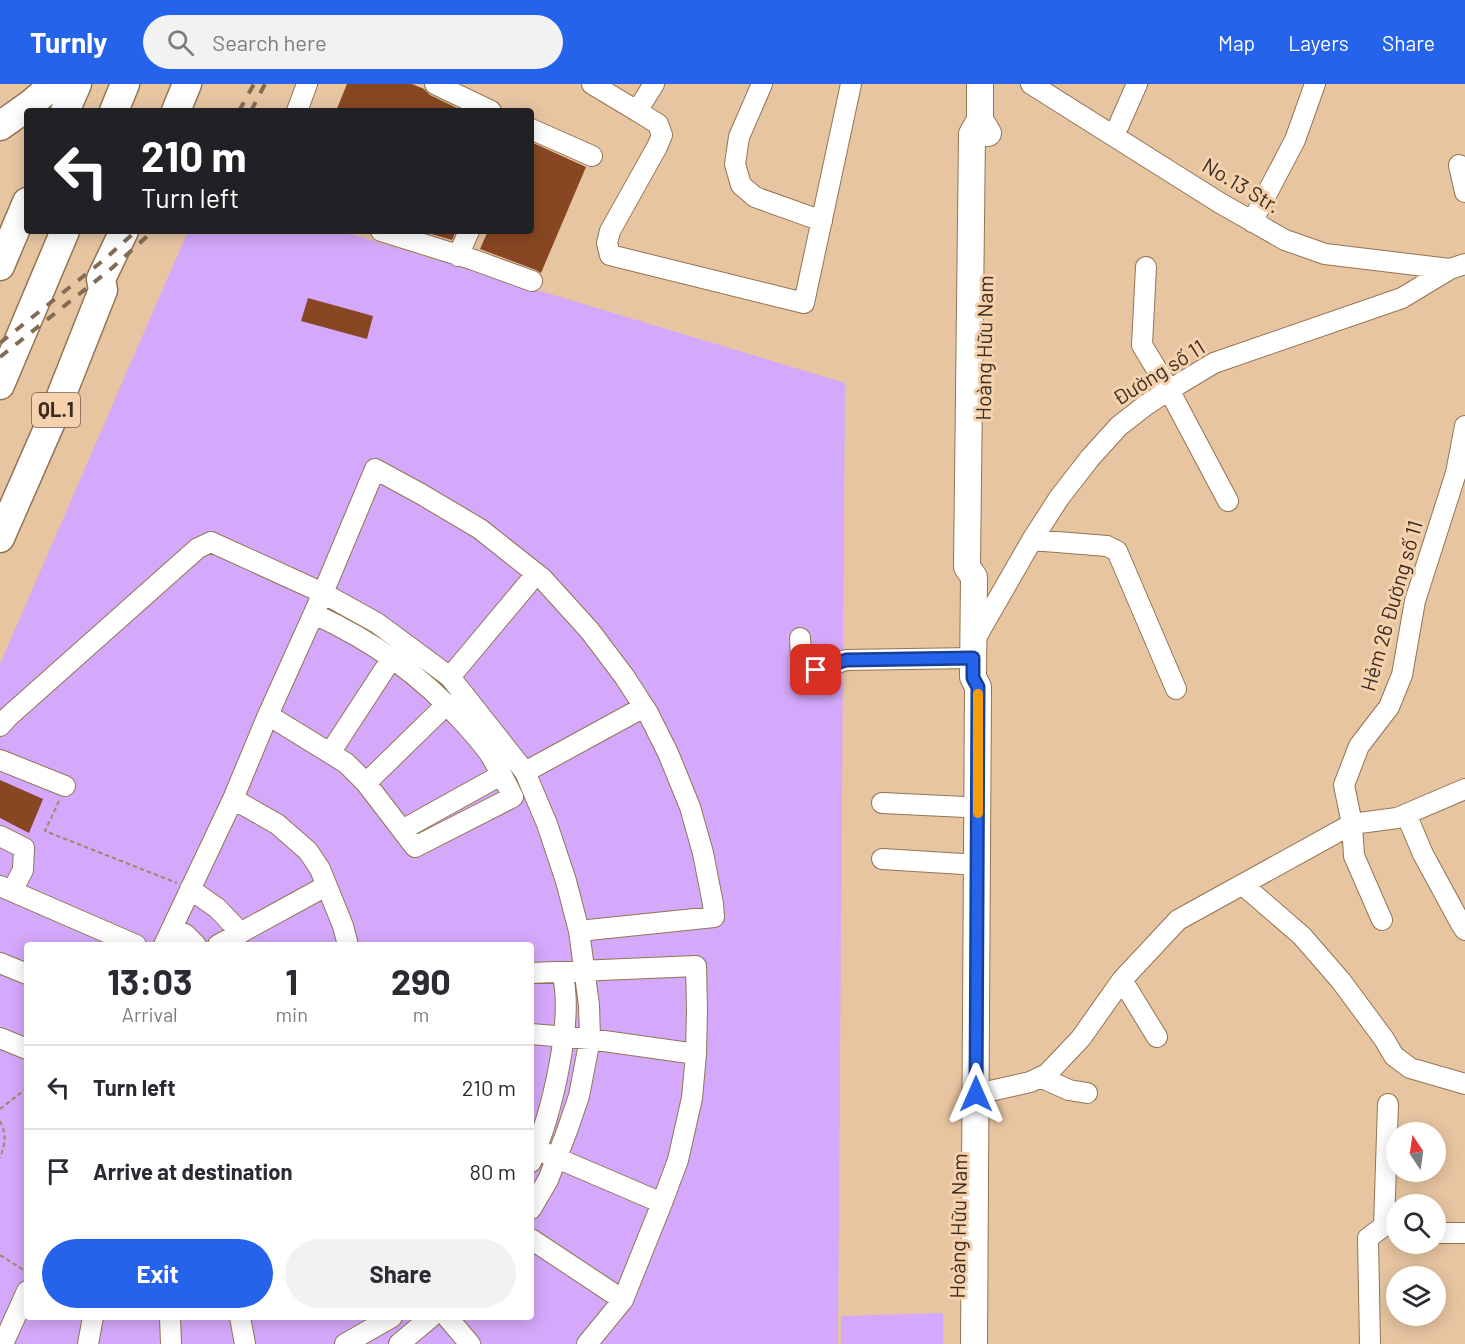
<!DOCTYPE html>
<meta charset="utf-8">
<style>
:root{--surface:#fff;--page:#f2f2f3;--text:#2b2b33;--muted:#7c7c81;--line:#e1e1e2;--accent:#2563eb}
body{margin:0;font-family:Barlow,sans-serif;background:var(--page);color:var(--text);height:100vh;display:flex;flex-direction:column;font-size:22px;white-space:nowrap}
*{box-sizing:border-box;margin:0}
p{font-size:20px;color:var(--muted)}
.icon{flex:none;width:33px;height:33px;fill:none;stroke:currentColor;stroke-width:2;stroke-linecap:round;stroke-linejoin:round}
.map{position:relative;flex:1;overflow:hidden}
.details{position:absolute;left:24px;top:858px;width:510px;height:378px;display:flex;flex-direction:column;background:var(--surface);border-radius:6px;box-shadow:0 3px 15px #0003}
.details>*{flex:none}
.top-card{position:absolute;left:24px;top:24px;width:510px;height:126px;border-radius:6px;box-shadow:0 3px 15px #0003;background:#202124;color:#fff;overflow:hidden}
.needle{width:39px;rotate:347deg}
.buttons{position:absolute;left:1386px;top:1038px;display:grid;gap:12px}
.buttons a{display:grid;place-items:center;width:60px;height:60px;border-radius:50%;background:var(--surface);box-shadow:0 3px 15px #0003;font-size:30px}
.pin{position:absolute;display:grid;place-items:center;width:51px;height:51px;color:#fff;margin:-26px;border-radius:12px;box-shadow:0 3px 9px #0006}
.me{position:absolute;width:66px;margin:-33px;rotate:0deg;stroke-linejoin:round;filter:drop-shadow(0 0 4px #0008)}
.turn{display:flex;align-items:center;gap:21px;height:126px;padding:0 18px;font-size:27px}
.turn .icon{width:78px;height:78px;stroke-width:2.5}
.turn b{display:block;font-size:42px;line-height:51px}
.eta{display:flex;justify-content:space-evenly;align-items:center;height:102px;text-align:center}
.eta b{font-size:36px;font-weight:700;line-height:42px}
.cta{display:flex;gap:12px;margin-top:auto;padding:12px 18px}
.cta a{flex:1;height:69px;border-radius:36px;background:var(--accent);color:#fff;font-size:24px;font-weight:700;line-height:69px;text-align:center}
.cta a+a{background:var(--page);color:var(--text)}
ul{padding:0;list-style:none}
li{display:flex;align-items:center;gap:18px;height:84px;padding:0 18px;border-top:2px solid var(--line)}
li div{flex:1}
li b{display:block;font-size:22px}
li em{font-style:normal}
header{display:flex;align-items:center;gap:36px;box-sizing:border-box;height:84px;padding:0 30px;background:var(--accent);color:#fff}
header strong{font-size:28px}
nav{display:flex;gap:33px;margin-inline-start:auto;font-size:21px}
.search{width:420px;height:54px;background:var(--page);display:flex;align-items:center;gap:15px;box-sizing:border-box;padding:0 21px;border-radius:33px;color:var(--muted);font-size:22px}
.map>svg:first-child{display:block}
</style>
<header>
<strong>Turnly</strong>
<div class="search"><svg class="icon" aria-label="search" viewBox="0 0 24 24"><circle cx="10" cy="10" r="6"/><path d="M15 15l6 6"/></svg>Search here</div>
<nav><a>Map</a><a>Layers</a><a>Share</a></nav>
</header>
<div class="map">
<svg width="1465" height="1260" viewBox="0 0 1465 1260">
<rect width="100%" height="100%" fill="#e7c5a1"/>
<path fill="#d4a8fa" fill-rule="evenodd" d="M188 147H341L845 299 838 1260H0V580ZM27 861H531V1233H27Z
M943 1229V1260H841V1232Z"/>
<path fill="#884722" d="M347 0H412L424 5 430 11 463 27H336Z
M531 58 586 83 541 189 536 186 480 165 488 147H531Z
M421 147H456L452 156Z
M308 214 373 232 367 255 301 237Z
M0 696 43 715 29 749 0 734Z"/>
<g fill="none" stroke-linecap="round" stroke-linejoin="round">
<g stroke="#937452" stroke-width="22">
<path id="minor" d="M435 0 491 27
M592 0 637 27
M654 0 637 27 658 40 662 51 657 63 610 147 607 159 610 171 804 219 851 0
M762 0 739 53 735 80 741 101 755 113 822 137
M1031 0 1220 119 1285 156 1325 170 1450 185
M297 27 307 0
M531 45 592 72
M1114 52 1137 0
M1459 81 1465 108
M1252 138 1295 56 1315 0
M381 147 474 176 532 197
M458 172 469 147
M1146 183 1142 261 1169 306 1228 417
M1032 456 1107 462 1117 467 1176 605
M800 554 801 573 816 586 846 576 973 574
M974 557 1032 456 1059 414 1090 374 1119 342 1146 321 1169 306 1214 279 1402 214 1450 185 1465 180
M450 593 536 490
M268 631 346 679 366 699 415 763 513 713C506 699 499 685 491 672 484 661 474 650 465 640 421 591 373 557 314 530
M0 642 8 633 198 464 211 458 323 509 377 539 450 593 525 688 547 740 566 797 579 847 589 921 590 955 579 1012 567 1047 548 1096 531 1125
M330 669 392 574
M0 676 65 702
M525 688 644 623
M366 699 447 620
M233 715 277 740 308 767 320 785 343 842 348 861
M882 719 965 723
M1406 730 1423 770 1461 840 1465 846
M402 746 501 691
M0 752 24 764 23 786 12 807
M882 775 963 780
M1243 801 1302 852 1341 897 1384 955 1394 972 1410 984 1465 1000
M0 802 136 861
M190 805 217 824 241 849
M1382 836 1354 772 1352 740 1344 701 1359 662 1389 623 1402 591 1415 517 1456 389 1465 342
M171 846 185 850 196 861
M164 861 233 715 268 631 323 509 375 385 421 410 480 445 542 494 590 547 624 592 648 629 668 669 690 723 703 769 713 820 714 833 579 847
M218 861 326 802
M0 879 27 890
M531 889 696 882 697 926 696 970 692 1014 678 1076 662 1119 623 1216 587 1260
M1122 896 1157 953
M531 950 590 955 696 970
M0 954 27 965
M1040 993 1069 1006 1087 1009
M977 1010 1030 998 1047 990 1081 954 1122 896 1178 836 1352 740 1397 734 1465 705
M545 1069 662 1119
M531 1078C551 1032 575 936 562 888
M1436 1149H1465
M531 1155 623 1216
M170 1233 171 1260
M240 1233 245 1260
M447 1233 470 1260
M3 1260 27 1207
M88 1260 93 1233
M345 1260 392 1233
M399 1260 431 1233
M1370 1260 1368 1154 1384 1142 1388 1020"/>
</g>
<g stroke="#937452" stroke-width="28">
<path id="major" d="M980 0V36L988 49
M974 1260 978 603 973 593 974 493 967 483 972 50 980 36"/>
</g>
<g stroke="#937452" stroke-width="31">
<path id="highway" d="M65 27 77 0
M114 27 125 0
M176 27 187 0
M0 42 31 20 54 0
M0 182 27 118
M0 301 65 147
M0 454 50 340 103 206 101 195 124 147"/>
</g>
<path stroke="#9f866b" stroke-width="2" stroke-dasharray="4.5 3" stroke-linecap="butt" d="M59 717 45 747 177 799
M0 1025 27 1004
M0 1037C7 1050 5 1061 0 1074
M0 1171 27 1188"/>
<use href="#minor" stroke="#fff" stroke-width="20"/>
<use href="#major" stroke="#fff" stroke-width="26"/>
<use href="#highway" stroke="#fff" stroke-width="28"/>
<path stroke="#826c55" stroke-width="4" stroke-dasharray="10 10" stroke-linecap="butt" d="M239 27 254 0
M251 27 265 0
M0 259 105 175 136 147
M0 273 112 184 153 147"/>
</g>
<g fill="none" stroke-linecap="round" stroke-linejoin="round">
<g stroke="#184099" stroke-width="15">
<path id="route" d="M816 586 846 576 973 574V594L978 603 976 1010"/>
</g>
<use href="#route" stroke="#2563eb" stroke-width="10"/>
<path stroke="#f59e0b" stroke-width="10" d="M978 729V610"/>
</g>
<g text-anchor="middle" stroke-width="6" stroke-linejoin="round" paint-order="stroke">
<rect fill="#f5d2ad" stroke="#725e4a" stroke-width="1.5" x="32" y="309" width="48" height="34" rx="4.5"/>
<g font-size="20" font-weight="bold" fill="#3a2d1f">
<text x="56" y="333">QL.1</text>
</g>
<g font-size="21" fill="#3a2d1f" stroke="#f5d2ad">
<text transform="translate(1241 102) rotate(31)" y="7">No.13 Str.</text>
<text transform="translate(985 264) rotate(-89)" y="7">Hoàng Hữu Nam</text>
<text transform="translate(1159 289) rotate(-32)" y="7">Đường số 11</text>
<text transform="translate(1392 522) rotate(-74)" y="7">Hẻm 26 Đường số 11</text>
<text transform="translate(959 1142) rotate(-89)" y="7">Hoàng Hữu Nam</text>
</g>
</g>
</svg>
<div class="buttons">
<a><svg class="needle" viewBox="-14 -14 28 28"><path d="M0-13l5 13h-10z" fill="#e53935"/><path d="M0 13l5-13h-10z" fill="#7c7c81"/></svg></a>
<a><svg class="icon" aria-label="search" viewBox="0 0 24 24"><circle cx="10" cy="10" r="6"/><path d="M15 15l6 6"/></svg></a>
<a><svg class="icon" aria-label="layers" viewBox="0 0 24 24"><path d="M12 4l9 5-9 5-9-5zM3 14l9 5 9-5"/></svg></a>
</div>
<div class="pin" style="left:816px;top:586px;background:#d93025"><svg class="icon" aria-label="arrive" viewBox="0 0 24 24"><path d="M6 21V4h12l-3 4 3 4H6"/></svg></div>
<svg class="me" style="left:976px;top:1010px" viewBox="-20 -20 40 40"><path d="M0-17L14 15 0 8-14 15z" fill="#2563eb" stroke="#fff" stroke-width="4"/></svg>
<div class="top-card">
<div class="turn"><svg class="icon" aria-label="left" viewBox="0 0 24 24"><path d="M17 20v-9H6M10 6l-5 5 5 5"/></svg><div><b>210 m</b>Turn left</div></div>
</div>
<section class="details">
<div class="eta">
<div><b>13:03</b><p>Arrival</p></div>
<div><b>1</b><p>min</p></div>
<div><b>290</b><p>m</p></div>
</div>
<ul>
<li><svg class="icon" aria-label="left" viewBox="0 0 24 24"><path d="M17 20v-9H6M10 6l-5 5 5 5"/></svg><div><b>Turn left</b></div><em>210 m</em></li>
<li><svg class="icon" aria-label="arrive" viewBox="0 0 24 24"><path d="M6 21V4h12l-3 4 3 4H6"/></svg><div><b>Arrive at destination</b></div><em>80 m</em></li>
</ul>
<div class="cta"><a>Exit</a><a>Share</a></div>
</section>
</div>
